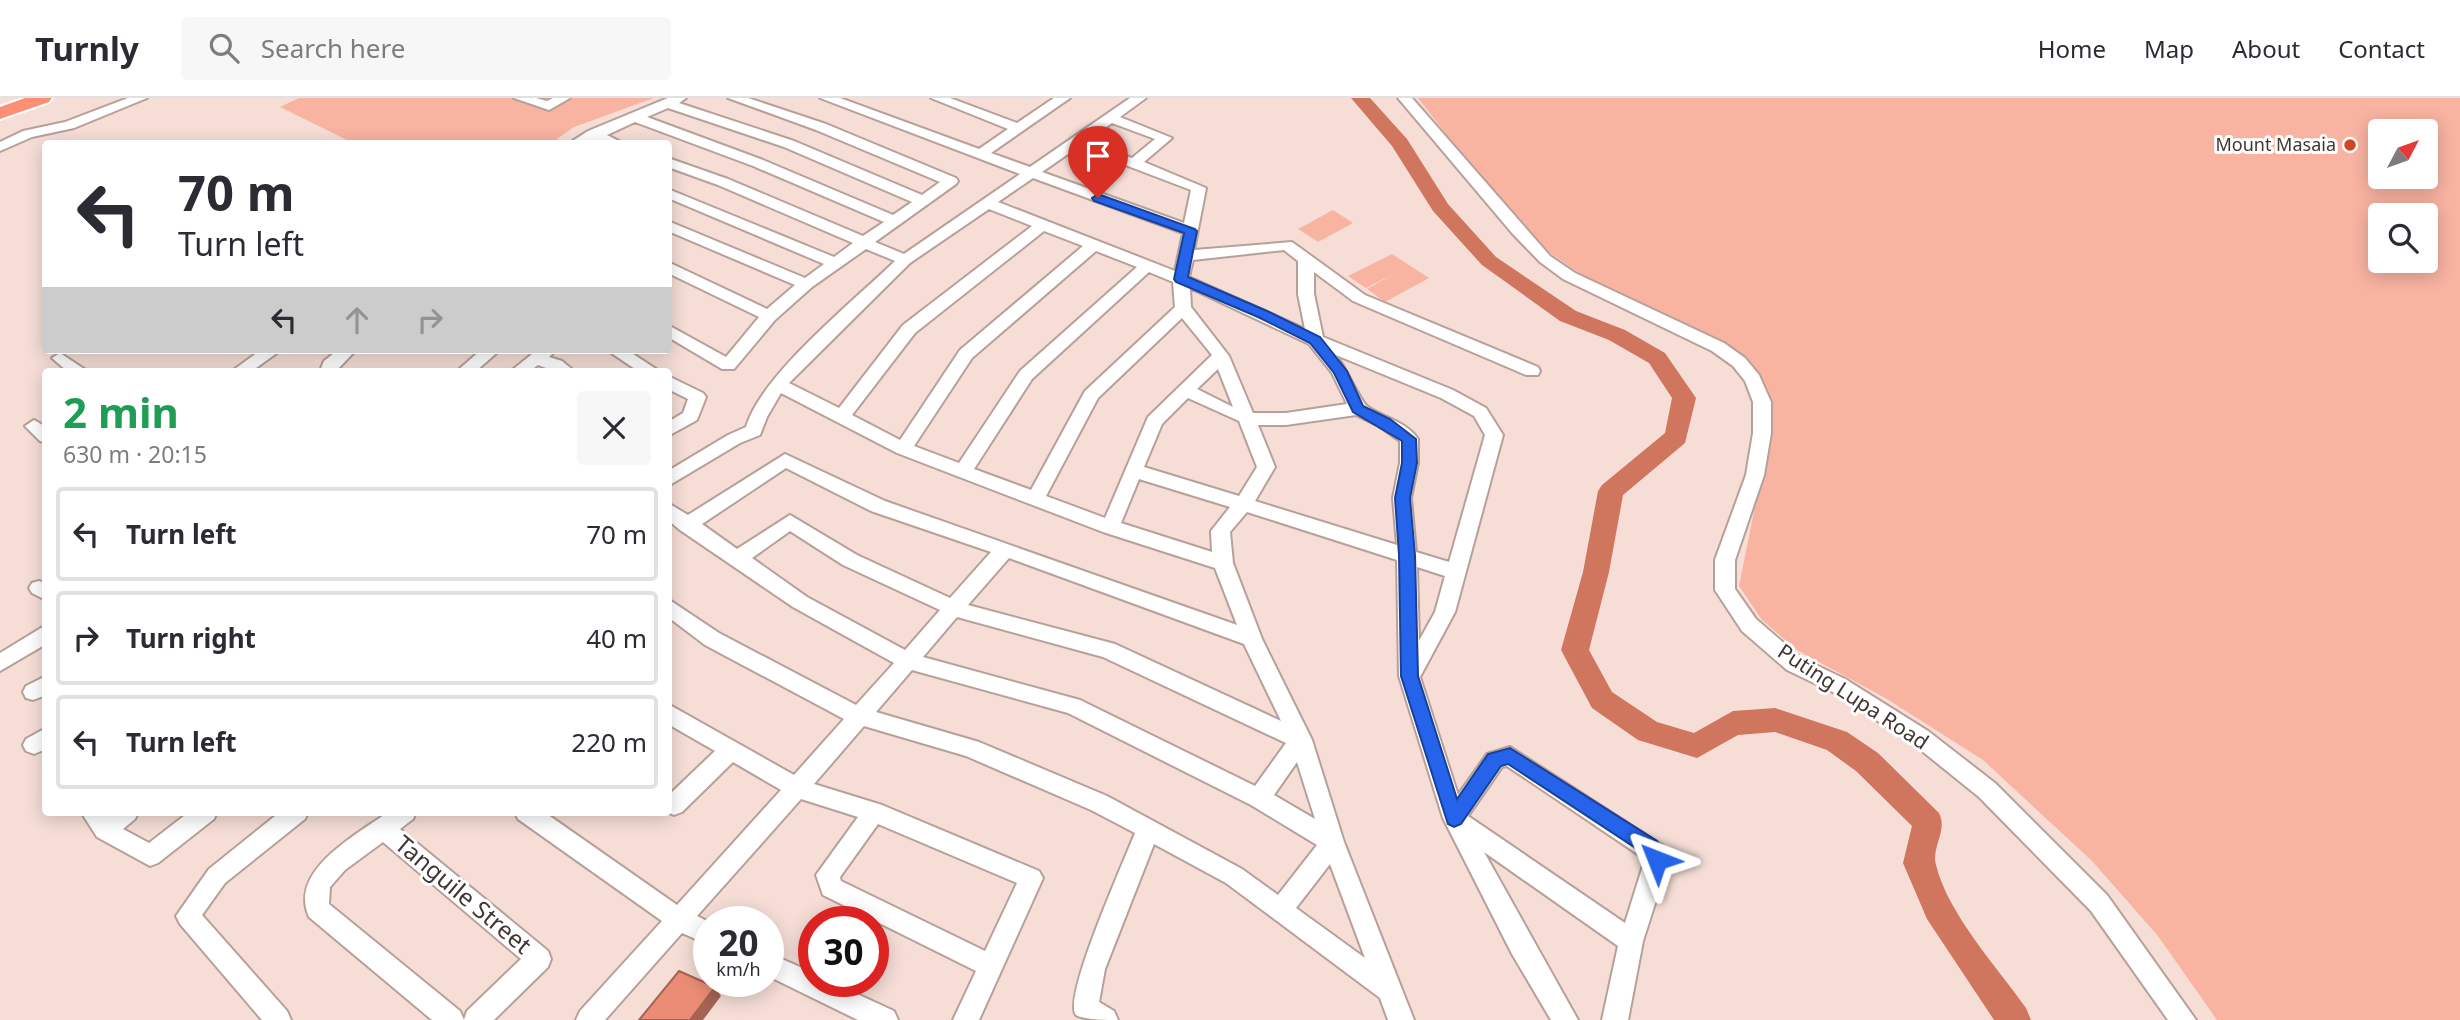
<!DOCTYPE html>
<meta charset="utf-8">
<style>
:root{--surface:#fff;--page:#f7f7f7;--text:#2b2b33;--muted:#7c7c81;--line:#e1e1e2}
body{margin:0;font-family:"Noto Sans",sans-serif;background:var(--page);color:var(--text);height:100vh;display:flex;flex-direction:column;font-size:26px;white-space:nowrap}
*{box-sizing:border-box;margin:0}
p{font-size:23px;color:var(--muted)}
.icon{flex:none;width:38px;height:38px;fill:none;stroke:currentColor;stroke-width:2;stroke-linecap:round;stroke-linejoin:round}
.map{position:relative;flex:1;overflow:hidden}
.side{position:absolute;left:42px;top:270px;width:630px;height:448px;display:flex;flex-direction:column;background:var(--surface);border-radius:7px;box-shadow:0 4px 18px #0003}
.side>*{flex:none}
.guide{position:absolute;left:42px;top:42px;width:630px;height:214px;border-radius:7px;box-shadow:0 4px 18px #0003;background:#fff;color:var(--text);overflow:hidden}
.needle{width:46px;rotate:49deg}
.controls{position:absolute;left:2368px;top:21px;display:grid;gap:14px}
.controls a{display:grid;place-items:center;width:70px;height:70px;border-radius:7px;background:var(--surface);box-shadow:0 4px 18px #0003;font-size:35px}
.speed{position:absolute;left:693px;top:808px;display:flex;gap:14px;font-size:35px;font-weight:700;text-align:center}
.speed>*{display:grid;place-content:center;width:91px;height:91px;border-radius:50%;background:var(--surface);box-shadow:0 4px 18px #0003;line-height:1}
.speed small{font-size:18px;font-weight:400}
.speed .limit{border:10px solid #d22;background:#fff;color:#111}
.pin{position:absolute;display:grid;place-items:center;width:60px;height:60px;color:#fff;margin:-72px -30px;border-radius:50% 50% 50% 0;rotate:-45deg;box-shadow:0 0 7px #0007}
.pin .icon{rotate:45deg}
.me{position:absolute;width:77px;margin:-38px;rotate:315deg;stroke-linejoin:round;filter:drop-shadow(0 0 5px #0008)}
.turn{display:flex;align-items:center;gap:24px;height:147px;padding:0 21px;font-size:32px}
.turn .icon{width:91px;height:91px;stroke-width:2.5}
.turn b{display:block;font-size:49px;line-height:60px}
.lanes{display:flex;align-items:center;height:66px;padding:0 21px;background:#0003;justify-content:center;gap:35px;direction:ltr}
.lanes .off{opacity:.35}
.round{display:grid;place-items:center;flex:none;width:74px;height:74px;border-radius:7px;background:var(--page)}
.headline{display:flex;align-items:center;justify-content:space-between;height:119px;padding:0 21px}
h1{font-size:42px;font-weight:700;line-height:52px;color:#1e9e55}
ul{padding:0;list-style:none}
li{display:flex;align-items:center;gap:21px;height:94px;margin:0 14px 10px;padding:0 7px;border:4px solid var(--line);border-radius:7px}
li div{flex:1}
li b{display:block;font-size:26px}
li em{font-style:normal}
header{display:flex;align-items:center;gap:42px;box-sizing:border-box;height:98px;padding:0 35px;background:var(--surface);border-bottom:2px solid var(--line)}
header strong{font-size:33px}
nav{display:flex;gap:38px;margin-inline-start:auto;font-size:24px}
.search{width:490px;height:63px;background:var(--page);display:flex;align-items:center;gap:18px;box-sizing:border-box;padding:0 24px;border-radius:7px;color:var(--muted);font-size:26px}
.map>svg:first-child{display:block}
</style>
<header>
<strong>Turnly</strong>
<div class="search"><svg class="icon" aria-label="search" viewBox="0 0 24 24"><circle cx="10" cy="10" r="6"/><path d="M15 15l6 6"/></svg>Search here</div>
<nav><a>Home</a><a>Map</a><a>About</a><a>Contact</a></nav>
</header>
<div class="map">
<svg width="2460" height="922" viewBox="0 0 2460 922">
<rect width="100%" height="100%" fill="#f6ded7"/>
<path fill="#f9b3a1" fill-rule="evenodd" d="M299 0H654L574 29 550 46 353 45 280 9Z
M1418 0H2460V922H2217L2158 838 2092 763 1983 662 1887 601 1797 552 1762 522 1739 488 1773 319 1757 274 1734 251 1582 177 1539 147 1497 102ZM2380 33H2426V79H2380ZM2380 117H2426V163H2380Z
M1333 112 1353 125 1318 144 1298 131Z
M1392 156 1429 180 1385 204 1367 191 1395 175 1366 190 1348 178Z"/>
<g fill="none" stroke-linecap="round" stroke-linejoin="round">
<path fill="#d0755e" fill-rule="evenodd" d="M1351 0H1370L1407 41 1448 106 1496 159 1576 213 1625 232 1665 255 1696 300 1685 345 1623 397 1609 474 1589 552 1612 594 1657 624 1694 635 1733 613 1775 610 1847 634 1878 655 1939 715C1948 733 1931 749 1936 767 1948 816 1997 869 2026 910L2031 922H1994L1927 821 1903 765 1912 728 1856 673 1827 652 1775 634 1738 637 1697 660 1638 642 1592 610 1561 552 1583 474 1598 393 1602 387 1665 335 1672 300 1649 265 1609 242 1560 223 1482 167 1433 113 1392 48Z"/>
<g stroke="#b7a09a" stroke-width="4">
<path id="minor" d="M128 0H147L74 30 32 39 0 53V44L23 33 65 24Z
M514 0H536L547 3 553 0H570L549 12Z
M668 0H686L679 5 794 43 922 97 940 84 816 32 728 0H748L826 26 956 80 958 83 956 86 875 144 904 156 1020 76 820 0H840L979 51 1008 31 931 0H950L1017 25 1054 0H1070L991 55 1030 69 1130 0H1146L1120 19 1172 40 1144 64 1206 90 1194 152 1292 144 1365 197 1538 269 1540 273 1538 277H1526L1353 203 1314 174V196L1323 239 1453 292 1486 310 1503 337 1455 514 1420 579 1458 697 1487 656 1510 649 1663 748 1669 762 1643 843 1628 922H1602L1618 848 1484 754 1578 922H1551L1512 856 1443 720 1399 578 1397 462 1247 414 1230 434 1233 465 1262 541 1312 642 1344 744 1414 922H1388L1380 900 1226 785 1154 746 1105 871 1099 904 1114 913 1118 922C1107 922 1084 922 1076 917 1062 900 1125 761 1135 735L1091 712 966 658 864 628 814 686 882 707 1039 773 1043 780 979 922H953L976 873 823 797 816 777 858 719 801 701 697 818 709 824V847L682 835 605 922H576L580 913 662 823 518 721 515 714H544L677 807 781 692 733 664 682 714 674 717 667 714 668 695H671L715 653 668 626V606L794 677 844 621 705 547 668 519V501L719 535 856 607 894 565 793 509 680 432 668 422V405L688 417 785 356 885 403 1237 527 1215 470 1103 434 897 355 781 295 767 319 760 337 740 345 668 388V373L728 337 746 329C761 277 854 203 895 163L866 151 812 189 775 222 734 271H722L668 239V227L726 259 759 219 668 175V164L767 211 795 187 668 133V123L805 180 824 166 668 100V91L834 159 853 145 718 87 668 69V60L728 81 863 138 884 124 753 68 635 24 607 37 625 46H604L596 42 588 46H568L588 33ZM668 10 784 49 912 104 893 117 763 62 647 19ZM1112 25 1155 41 1132 60 1087 43ZM1078 49 1191 92 1184 125 1042 74ZM1033 80 1183 135 1175 173 998 104ZM989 111 1032 128 903 227 839 310 789 285 910 165ZM1044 133 1083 148 960 252 900 342 852 317 915 235ZM1284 152 1298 163V196L1305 231 1189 179 1193 162ZM1096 153 1137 169 1020 273 959 365 914 348 972 260ZM1149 174 1173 184 1175 209 1085 293 1031 392 974 371 1032 281ZM1190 190 1309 246 1332 275 1347 306 1286 315H1253L1229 258 1191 209ZM1182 220 1212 257 1148 319 1105 420 1046 398 1098 300ZM1336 257 1441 300 1474 318 1485 337 1449 464 1416 454 1411 400 1418 365V341C1406 323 1383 320 1367 308 1361 304 1345 268 1336 257ZM1218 271 1233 309 1197 291ZM1188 300 1239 323 1257 369 1239 398 1144 369 1162 326ZM1356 317 1379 328 1400 343V365L1393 400 1397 447 1255 403 1275 369 1258 327H1286ZM786 370 871 413 991 454 950 500 857 457 790 417 737 451 702 426ZM1139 381 1230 409 1211 433 1212 454 1121 425ZM790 433 843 467 940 512 905 552 807 499 752 460ZM1009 460 1244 546 1281 623 1115 546 968 507ZM1417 469 1445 478 1435 514 1419 543ZM957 519 1103 559 1286 645 1255 688 1080 602 923 559ZM912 572 1068 615 1251 707 1317 747 1278 797 1242 771 1107 698 979 644 876 614ZM1297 664 1315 721 1274 697ZM1507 668 1645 761 1625 825 1468 718 1502 669ZM878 726 1017 785 985 853 841 783 840 779ZM1330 766 1365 860 1296 810Z
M1398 0H1412L1550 158 1575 175 1724 245 1745 260 1759 277 1771 304V335L1764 377 1735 462V491L1756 521 1801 560 1845 581 1928 633 1995 685 2107 797 2196 922H2168L2091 813 1979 699 1912 645 1831 593 1787 572 1742 533 1715 492V462L1746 377 1753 335V304L1745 283 1733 268 1712 253 1563 181 1540 164 1512 135Z
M261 252H281L252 273H232Z
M338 252H356L336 273H320L324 263Z
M481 252H500L476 273H457Z
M537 252H556L549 259 562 263 574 273H554L538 267 530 273H511Z
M607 252H627L659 273H638Z
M60 255 87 273H67L52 260Z
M668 278 703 295 706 299 697 322 668 338V324L683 315 688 301 668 291Z
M34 322 46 329V345L40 343 25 328Z
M39 483 46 485V502L32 495 29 490 32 485Z
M46 527V546L0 573V555Z
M46 578V597L33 602 26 600 23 594 26 588Z
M46 630V651L34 656 26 653 23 647 26 641Z
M81 714H105L107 717 111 714H138L135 721 123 731 149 745 189 714H217L214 721 158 765 150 768 97 739Z
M280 714H308L305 721 225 785 202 817 287 913 291 922H262L180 826 176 818 209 771Z
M388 714H416L413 721 400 731 548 853 551 861 548 869 494 922H432L309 819C288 772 357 737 388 714ZM383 744 521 861 467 913 464 922 460 913 329 806 330 789 345 772Z
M768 855 814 875V884H831L894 913 898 922H858L768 878Z"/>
</g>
<g stroke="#fff" stroke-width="4">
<path id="highway" d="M25 0H52L49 4 0 21V9Z"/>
</g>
<use href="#minor" fill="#fff" fill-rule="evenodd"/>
<use href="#highway" fill="#fd8f74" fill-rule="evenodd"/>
</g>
<path fill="#a46353" d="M715 889 721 898 703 922H690Z"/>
<path fill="#eb8d76" stroke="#a46353" stroke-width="2" d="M679 873 715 889 690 922H639Z"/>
<path fill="#2563eb" stroke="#184099" stroke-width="2" d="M1098 96 1195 131 1197 133 1188 179 1267 213 1320 239 1347 273 1363 308 1390 321 1416 341 1417 365 1410 400 1415 457 1418 578 1457 701 1488 656 1510 650 1657 743 1666 762 1663 768 1657 770 1650 768 1643 755 1508 666 1501 668 1461 726 1454 729 1448 726 1401 578 1399 457 1395 400 1402 365V343L1353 314 1334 275 1310 245 1258 219 1176 184 1174 181 1184 135 1094 103 1092 100Z"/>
<circle fill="#d04724" stroke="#fff" stroke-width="2.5" cx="2350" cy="47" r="7"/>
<g text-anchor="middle" stroke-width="6" stroke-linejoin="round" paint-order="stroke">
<g font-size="18" fill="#403734" stroke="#fff" text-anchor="end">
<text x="2336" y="53">Mount Masaia</text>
</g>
<g font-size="21" fill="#403734" stroke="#fff">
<text transform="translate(1853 599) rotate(33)" y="7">Puting Lupa Road</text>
</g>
<g font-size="24" fill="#403734" stroke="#fff">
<text transform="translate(463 797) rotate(40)" y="8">Tanguile Street</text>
</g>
</g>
</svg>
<div class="controls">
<a><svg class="needle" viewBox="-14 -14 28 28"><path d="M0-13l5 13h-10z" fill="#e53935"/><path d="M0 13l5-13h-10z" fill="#7c7c81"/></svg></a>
<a><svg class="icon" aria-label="search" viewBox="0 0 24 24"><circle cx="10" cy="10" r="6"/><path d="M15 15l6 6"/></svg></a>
</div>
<div class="speed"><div>20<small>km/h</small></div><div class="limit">30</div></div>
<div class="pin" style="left:1098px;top:100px;background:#d93025"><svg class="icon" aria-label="arrive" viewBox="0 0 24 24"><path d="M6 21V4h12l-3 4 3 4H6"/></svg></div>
<svg class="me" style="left:1657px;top:762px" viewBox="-20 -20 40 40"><path d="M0-17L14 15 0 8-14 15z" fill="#2563eb" stroke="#fff" stroke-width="4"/></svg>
<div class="guide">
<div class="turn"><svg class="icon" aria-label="left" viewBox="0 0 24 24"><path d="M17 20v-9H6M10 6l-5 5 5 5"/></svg><div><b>70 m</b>Turn left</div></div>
<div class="lanes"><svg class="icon" aria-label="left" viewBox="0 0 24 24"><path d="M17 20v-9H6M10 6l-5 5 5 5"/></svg><svg class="icon off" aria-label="ahead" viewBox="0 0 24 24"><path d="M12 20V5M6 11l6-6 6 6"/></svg><svg class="icon off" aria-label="right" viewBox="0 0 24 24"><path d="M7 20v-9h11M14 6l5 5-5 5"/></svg></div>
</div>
<section class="side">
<div class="headline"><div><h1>2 min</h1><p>630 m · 20:15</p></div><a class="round"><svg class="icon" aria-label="close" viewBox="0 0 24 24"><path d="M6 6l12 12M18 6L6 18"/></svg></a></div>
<ul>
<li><svg class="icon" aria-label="left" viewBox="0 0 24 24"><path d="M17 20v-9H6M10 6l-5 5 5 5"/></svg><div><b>Turn left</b></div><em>70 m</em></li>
<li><svg class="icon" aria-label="right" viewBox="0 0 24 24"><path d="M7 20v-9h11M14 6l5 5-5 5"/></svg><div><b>Turn right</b></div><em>40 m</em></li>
<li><svg class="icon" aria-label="left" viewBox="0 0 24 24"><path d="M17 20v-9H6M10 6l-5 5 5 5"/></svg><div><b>Turn left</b></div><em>220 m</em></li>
</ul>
</section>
</div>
